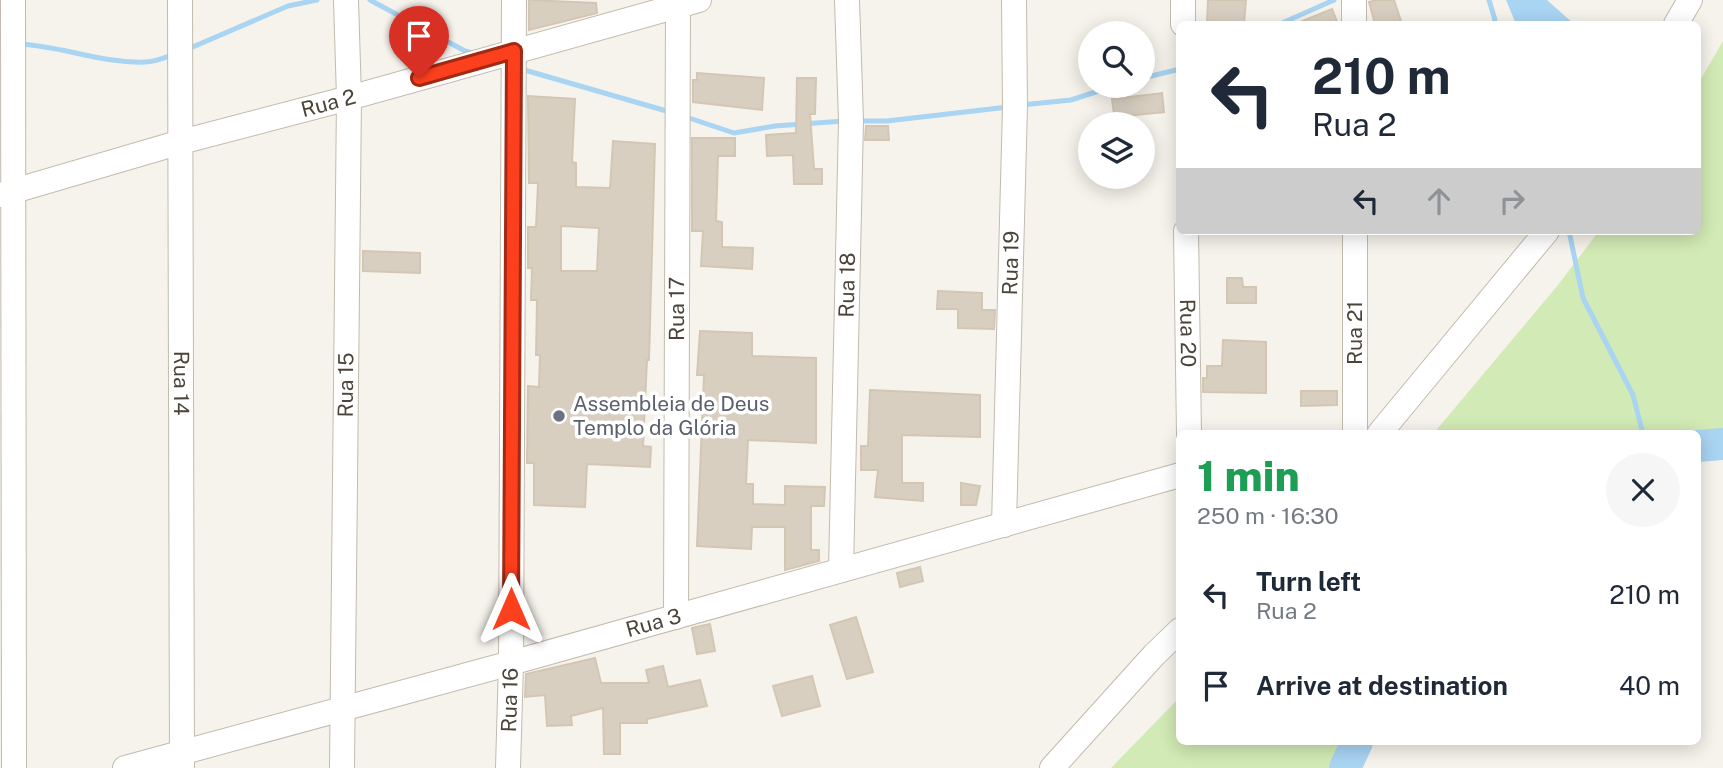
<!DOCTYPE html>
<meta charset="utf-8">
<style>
:root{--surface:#fff;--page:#f6f6f7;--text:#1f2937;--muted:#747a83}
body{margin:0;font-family:"Public Sans",sans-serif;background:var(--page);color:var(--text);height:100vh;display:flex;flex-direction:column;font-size:26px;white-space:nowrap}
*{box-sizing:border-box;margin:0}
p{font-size:23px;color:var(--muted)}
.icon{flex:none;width:38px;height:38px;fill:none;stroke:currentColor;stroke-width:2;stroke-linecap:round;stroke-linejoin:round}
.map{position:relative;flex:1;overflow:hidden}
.side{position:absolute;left:1176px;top:430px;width:525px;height:315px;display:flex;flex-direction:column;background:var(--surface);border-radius:10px;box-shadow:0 4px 18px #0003}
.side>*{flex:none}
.guide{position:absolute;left:1176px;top:21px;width:525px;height:214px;border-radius:10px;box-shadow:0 4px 18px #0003;background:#fff;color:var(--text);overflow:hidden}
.controls{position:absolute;left:1078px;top:21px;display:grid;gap:14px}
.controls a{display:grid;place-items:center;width:77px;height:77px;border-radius:50%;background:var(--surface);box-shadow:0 4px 18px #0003;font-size:35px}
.pin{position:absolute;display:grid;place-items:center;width:60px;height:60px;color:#fff;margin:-72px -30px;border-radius:50% 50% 50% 0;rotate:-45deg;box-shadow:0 0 7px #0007}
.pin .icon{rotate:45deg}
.me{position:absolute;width:77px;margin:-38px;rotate:0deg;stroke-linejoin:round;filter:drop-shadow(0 0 5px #0008)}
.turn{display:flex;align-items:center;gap:24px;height:147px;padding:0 21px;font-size:32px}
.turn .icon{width:91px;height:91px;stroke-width:2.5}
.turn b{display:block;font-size:49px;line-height:60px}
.lanes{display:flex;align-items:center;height:66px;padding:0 21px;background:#0003;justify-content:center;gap:35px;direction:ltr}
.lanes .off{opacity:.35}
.round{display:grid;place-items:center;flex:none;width:74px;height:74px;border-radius:37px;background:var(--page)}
.head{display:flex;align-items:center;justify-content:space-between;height:119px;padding:0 21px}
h1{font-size:42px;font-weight:800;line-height:52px;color:#1e9e55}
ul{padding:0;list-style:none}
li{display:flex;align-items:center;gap:21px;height:91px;padding:0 21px}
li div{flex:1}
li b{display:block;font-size:26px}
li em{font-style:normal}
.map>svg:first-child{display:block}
</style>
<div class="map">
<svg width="1723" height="768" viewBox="0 0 1723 768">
<rect width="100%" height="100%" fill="#f6f3ec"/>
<path fill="#d2eab5" d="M1723 41V444L1698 446V434H1433L1558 285 1599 231H1698V84Z
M1179 698 1180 742H1357L1345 768H1111Z"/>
<path fill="#a9d4f2" d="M1506 0H1547L1574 24H1516Z"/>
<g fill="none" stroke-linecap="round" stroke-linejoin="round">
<path stroke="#a9d4f2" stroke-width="5" d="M370 0 465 51 476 54
M1489 0 1495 20 1493 24
M1280 24 1334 0
M20 44C62 46 103 64 146 62 154 62 164 58 172 55
M188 49 288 6 317 0
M521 69 670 112
M1143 78 1180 69
M1021 105 1071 100 1114 86
M686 117 734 133 775 126 844 121
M858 121H887L1008 107
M1569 231 1583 298 1633 395 1643 434"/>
<path stroke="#a9d4f2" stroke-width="32" d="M1698 446 1723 444
M1345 768 1357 742"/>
</g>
<path fill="#d8cfc1" stroke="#d3c7b4" stroke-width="2" fill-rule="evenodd" d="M529 0 596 3 597 13 529 30Z
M1208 0H1246L1244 24 1207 23Z
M1376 0H1394L1402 24H1375L1369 2Z
M1332 9 1338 24H1295Z
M697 73 764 78 762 110 693 102V80H697Z
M797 78H816L815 114H810L814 169H822V184H794L793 155 767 156 766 135 796 133Z
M1162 93 1164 112 1127 116 1126 113 1114 114 1112 99Z
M528 96 575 99 572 162 576 163V187L610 188 613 141 655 144 649 360H647L643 446 651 447 650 467 587 464 585 507 534 505V463H527L528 386 539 387 540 355H536L537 300H531L532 268H528V227H536L538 183H529ZM561 226 599 228 597 271H561Z
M866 126H888L889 140H865Z
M692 138H735V156H718L716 221 722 222V247L753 248 752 269 701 266 703 231H692Z
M363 251 420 253V273L363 271Z
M1227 278H1242L1243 287H1256V303H1227Z
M938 291 982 293V310H995L994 329 958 328V309H937Z
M700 331 752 333V356L816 358V443L748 440 746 484H753V504L785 505V486L825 487 824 506H811V550H819V561L785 570V527H752L751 549 697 546 704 375H697Z
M1223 340 1266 342V393L1203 392V378H1207V366H1222Z
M870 390 980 395V437L902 435V483H923V501L875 497 878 470H861V446H868Z
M1301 391H1337V405L1301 406Z
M961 483 980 486 976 505H961Z
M920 567 923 581 900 587 897 573Z
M856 617 873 672 847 679 830 625Z
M710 624 715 651 697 654 692 628Z
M595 658 601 683H649L646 670 663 666 668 687 700 680 707 706 647 719V723H620V754H604L603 708 571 716 572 725 547 726 545 695 525 697 526 674Z
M812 676 820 706 782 716 773 686Z"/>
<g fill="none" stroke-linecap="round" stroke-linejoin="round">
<g stroke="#c2bbae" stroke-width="26">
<g id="minor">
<path d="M13 0 14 768"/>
<path id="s1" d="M180 0 182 766"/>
<path d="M1183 0V24"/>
<path d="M1354 0V24"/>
<path d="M1676 24 1690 0"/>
<path id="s2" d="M0 195 181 142 349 98 699 0"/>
<path id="s3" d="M1186 231 1189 434"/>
<path d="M1355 231V434"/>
<path d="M1379 434 1547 231"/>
<path id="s4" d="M1004 525 1015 106 1014 0"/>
<path id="s5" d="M841 570 851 121 847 0"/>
<path id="s6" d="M676 617 678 0"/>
<path id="s7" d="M125 768 511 663 1180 475"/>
<path id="s8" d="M342 768 349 98 346 0"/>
<path id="s9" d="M508 768 511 663 514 0"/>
<path d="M1052 768 1154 655 1180 630"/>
</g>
</g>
<use href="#minor" stroke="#fff" stroke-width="24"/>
</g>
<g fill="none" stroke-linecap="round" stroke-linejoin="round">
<g stroke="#a42913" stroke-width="18">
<path id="route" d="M419 78 514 51 511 609"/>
</g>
<use href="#route" stroke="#fc3f1d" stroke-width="12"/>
</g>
<circle fill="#6b7280" stroke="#fff" stroke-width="2.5" cx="559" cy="416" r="7"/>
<g text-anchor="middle" stroke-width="7" stroke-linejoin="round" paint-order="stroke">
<g font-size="21" fill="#4b4439" stroke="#fff">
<text dy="7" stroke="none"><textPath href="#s2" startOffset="341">Rua 2</textPath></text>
<text dy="7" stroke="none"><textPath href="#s4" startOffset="262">Rua 19</textPath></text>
<text dy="7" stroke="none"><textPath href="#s5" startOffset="285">Rua 18</textPath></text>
<text dy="7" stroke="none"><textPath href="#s6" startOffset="308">Rua 17</textPath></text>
<text dy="7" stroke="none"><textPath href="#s3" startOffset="102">Rua 20</textPath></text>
<text transform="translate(1355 333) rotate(-90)" y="7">Rua 21</text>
<text dy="7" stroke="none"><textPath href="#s1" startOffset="383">Rua 14</textPath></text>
<text dy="7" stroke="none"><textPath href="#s8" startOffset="383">Rua 15</textPath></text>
<text dy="7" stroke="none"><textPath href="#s7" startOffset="548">Rua 3</textPath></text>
<text dy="7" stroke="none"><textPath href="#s9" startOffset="68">Rua 16</textPath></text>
</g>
<g font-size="21" fill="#5b616d" stroke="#fff" text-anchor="start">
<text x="573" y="411">Assembleia de Deus<tspan x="573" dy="24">Templo da Glória</tspan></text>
</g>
</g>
</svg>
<div class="controls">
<a><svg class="icon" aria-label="search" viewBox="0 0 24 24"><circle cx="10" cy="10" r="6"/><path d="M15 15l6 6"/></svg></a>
<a><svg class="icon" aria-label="layers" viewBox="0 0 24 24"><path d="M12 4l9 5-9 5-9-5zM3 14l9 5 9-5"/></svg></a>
</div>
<div class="pin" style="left:419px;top:78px;background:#d93025"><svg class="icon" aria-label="arrive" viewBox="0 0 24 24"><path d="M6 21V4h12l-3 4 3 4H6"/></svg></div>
<svg class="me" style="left:511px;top:609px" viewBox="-20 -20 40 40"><path d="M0-17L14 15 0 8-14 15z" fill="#fc3f1d" stroke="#fff" stroke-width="4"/></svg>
<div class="guide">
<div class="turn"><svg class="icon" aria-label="left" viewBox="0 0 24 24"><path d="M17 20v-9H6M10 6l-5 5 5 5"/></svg><div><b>210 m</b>Rua 2</div></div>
<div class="lanes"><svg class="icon" aria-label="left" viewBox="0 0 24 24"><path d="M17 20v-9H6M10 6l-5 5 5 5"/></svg><svg class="icon off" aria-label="ahead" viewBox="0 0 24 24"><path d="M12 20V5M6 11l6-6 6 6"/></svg><svg class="icon off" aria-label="right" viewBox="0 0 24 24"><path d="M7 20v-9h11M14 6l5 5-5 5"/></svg></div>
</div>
<section class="side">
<div class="head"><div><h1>1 min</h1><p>250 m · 16:30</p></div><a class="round"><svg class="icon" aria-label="close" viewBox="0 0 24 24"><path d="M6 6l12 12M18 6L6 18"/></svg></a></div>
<ul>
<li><svg class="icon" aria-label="left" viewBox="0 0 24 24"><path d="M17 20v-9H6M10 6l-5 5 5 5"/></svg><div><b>Turn left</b><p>Rua 2</p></div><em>210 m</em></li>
<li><svg class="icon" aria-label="arrive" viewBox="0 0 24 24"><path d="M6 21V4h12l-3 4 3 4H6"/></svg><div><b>Arrive at destination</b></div><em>40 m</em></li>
</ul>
</section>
</div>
